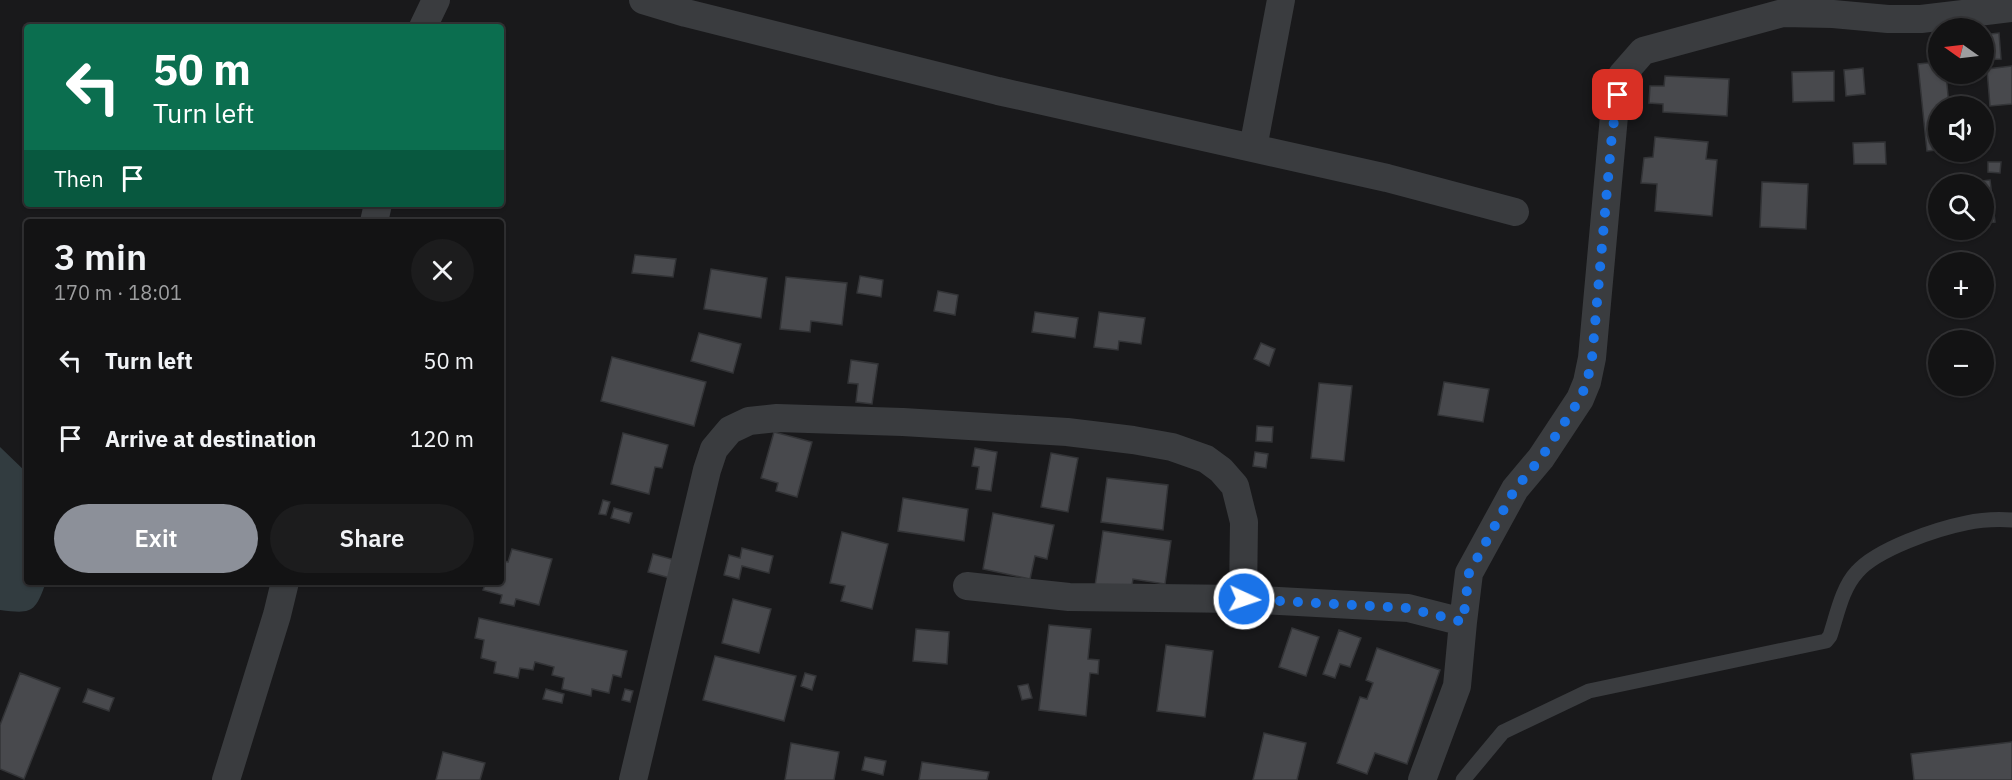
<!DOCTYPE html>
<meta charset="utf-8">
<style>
:root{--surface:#131314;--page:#1c1c1d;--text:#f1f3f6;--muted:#9d9ea0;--line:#323234;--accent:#8c9099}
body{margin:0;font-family:"IBM Plex Sans",sans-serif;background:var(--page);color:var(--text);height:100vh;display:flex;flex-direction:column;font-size:22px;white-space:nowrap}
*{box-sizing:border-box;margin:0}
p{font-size:20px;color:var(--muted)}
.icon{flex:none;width:33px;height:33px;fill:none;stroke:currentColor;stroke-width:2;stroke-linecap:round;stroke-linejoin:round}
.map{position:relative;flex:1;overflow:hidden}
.drawer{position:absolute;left:24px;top:219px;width:480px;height:366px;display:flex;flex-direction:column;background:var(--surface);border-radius:6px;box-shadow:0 2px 4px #0004,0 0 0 2px var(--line)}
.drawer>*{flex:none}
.top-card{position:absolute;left:24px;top:24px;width:480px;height:183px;border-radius:6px;box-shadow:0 2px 4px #0004,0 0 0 2px var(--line);background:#0b6e4f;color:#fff;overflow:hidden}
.needle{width:39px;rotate:284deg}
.controls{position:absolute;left:1928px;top:18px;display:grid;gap:12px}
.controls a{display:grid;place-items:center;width:66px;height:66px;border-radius:50%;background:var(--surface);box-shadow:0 2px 4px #0004,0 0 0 2px var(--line);font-size:30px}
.pin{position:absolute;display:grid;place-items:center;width:51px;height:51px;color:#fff;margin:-26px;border-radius:12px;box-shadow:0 3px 9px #0006}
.me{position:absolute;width:66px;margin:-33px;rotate:93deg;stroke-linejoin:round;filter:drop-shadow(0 0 4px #0008)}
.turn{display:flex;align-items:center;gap:21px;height:126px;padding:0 30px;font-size:27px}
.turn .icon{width:78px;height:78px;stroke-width:2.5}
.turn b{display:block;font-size:42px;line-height:51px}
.then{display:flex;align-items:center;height:57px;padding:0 30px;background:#0003;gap:12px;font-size:22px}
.round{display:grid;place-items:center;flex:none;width:63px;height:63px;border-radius:32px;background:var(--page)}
.head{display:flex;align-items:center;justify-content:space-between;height:102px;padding:0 30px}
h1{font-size:36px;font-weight:600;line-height:45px}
.action{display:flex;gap:12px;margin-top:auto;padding:12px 30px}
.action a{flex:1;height:69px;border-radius:36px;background:var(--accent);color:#fff;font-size:24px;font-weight:600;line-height:69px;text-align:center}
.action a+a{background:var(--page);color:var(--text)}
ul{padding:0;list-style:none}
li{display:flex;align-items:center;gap:18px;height:78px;padding:0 30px}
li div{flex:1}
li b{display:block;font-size:22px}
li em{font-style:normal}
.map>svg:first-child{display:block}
</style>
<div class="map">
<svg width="2012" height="780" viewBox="0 0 2012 780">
<rect width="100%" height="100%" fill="#19191b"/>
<path fill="#323c40" d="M0 447 27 473V582H46C35 613 32 614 0 610Z"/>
<path fill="#48494d" stroke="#333437" stroke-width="1.5" d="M1999 33 2001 59 1983 60V35Z
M1938 62V74H1946L1949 106H1938V150L1927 151 1918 64Z
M2012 66V104L1990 106 1987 69Z
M1863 68 1865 94 1846 96 1844 70Z
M1834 71V101L1793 102 1792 72Z
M1665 76 1729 79 1727 116 1663 112V104L1649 103 1650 86H1664Z
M1655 137 1708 142 1706 159 1717 160 1712 216 1655 211 1657 184 1641 183 1644 158 1653 157Z
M1885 142 1886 164H1854L1853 143Z
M1988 162H2001L2000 173 1988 172Z
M1990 180 1995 222 1983 223V184H1955Z
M1762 182 1808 184 1806 229 1760 227Z
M635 255 676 259 673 277 632 273Z
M711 269 767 278 761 318 704 309Z
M860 276 883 280 881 297 857 293Z
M786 277 847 283 842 325 811 321 810 332 780 329Z
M938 291 958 295 955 315 934 311Z
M1035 312 1078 318 1075 338 1032 332Z
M1099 312 1145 318 1141 344 1119 341 1118 350 1094 347Z
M699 333 741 344 733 373 691 361Z
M1261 343 1275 349 1269 366 1254 359Z
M612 357 706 382 694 426 601 401Z
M851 360 878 364 872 404 856 402 858 384 848 383Z
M1444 382 1489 389 1483 422 1438 415Z
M1319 383 1352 386 1344 461 1311 458Z
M1257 426 1273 427 1272 442 1256 441Z
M774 432 812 442 797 497 776 491 778 483 761 478Z
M623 433 668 445 662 468 655 467 649 494 611 484Z
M975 448 997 452 991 491 976 489 979 467 972 466Z
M1255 452 1268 454 1266 468 1253 466Z
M1051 453 1078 458 1068 512 1041 507Z
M1107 478 1168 485 1163 530 1101 522Z
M903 498 968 509 964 541 898 531Z
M603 500 610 502 606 515 599 514Z
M614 508 632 513 629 523 611 518Z
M993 513 1054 525 1047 559 1035 556 1030 579 983 569Z
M1103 531 1171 541 1165 584 1133 579 1131 591 1095 586Z
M842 532 888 544 872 609 841 601 845 586 830 583Z
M742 548 773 556 769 573 742 566 739 579 724 575 729 555 740 558Z
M512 549 552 559 539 605 516 599 514 606 500 603 502 595 483 590 486 582H501V560L508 562Z
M653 554 675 560 670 578 648 572Z
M733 599 771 609 759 653 722 643Z
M479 618 627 651 621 677 613 675 609 693 592 689 591 696 562 689 564 678 552 675 554 667 535 662 533 670 520 668 518 678 494 673 496 662 481 658 484 640 475 638Z
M1049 625 1091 629 1088 659 1099 660 1098 674 1090 673 1086 716 1039 710Z
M1292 628 1319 637 1306 676 1279 667Z
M916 629 949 632 947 664 913 661Z
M1339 630 1361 638 1350 667 1340 664 1335 678 1323 674Z
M1166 645 1213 651 1205 717 1157 711Z
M1377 648 1440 670 1407 764 1375 753 1367 774 1337 763 1360 697 1367 699 1373 683 1366 680Z
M715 656 796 676 784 721 703 700Z
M20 673 60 688 24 779 0 769V725Z
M805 673 816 676 812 690 801 686Z
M1028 684 1032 698 1022 700 1018 686Z
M88 689 114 698 109 711 83 702Z
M546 689 564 694 562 703 543 699Z
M625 689 633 691 630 702 622 700Z
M1264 733 1306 743 1297 780H1253Z
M2012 742V780H1914L1911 754Z
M791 743 839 752 834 780H785Z
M443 752 485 763 480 780H436Z
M865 757 886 761 883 775 862 770Z
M922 762 989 772 987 780H919Z"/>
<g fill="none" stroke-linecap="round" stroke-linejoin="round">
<path stroke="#3a3c3f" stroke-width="15" d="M1463 780 1503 732 1589 691 1826 641 1830 636C1837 615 1842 588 1857 572 1877 549 1936 529 1966 523 1980 520 1997 519 2012 520"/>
<path stroke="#3a3c3f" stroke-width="28" d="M643 0 686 13 998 91 1387 178 1515 212
M423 27 436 0
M1253 148 1281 0
M374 222 378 204
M967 586 1069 597 1243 599 1408 608 1463 622 1469 573 1515 489 1541 458 1580 399 1587 382 1592 358 1614 116 1622 75 1643 51 1783 13 1833 14 1888 19H1921L2012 8
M226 780 277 615 285 582
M633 780 707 470 714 449 730 430 749 421 777 418 903 422 1067 432 1133 440 1172 447 1206 459 1221 470 1235 486 1244 522 1243 599
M1422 780 1457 686 1463 622"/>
</g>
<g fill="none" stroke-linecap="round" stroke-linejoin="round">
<path stroke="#1a73e8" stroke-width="10" stroke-dasharray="0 18" d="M1244 599 1408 608 1463 622 1469 573 1515 489 1541 458 1580 399 1587 382 1592 358 1612 134 1618 95"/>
</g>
</svg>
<div class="controls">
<a><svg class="needle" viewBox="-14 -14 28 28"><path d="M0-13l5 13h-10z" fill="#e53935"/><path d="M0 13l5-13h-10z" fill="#9d9ea0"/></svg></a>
<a><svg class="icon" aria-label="sound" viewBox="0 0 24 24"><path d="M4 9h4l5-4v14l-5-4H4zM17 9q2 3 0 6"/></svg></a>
<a><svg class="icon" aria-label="search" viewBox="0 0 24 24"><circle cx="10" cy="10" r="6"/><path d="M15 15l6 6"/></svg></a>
<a>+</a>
<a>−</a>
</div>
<div class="pin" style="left:1618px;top:95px;background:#d93025"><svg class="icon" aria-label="arrive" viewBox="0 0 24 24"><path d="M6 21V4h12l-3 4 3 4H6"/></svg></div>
<svg class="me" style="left:1244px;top:599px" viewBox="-20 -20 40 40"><circle r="17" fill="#1a73e8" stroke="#fff" stroke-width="3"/><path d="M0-11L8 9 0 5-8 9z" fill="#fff"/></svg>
<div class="top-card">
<div class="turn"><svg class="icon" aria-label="left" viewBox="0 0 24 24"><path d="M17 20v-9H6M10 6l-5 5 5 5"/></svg><div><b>50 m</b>Turn left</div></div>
<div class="then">Then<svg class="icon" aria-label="arrive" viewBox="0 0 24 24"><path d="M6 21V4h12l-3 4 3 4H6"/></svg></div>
</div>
<section class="drawer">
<div class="head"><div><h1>3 min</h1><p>170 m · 18:01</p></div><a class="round"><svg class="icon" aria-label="close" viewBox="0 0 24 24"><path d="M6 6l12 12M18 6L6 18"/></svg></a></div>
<ul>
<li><svg class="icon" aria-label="left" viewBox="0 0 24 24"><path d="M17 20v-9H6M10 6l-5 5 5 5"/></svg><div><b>Turn left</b></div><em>50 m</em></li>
<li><svg class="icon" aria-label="arrive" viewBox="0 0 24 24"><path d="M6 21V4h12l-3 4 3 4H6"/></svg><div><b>Arrive at destination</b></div><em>120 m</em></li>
</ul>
<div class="action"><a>Exit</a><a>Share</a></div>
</section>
</div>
